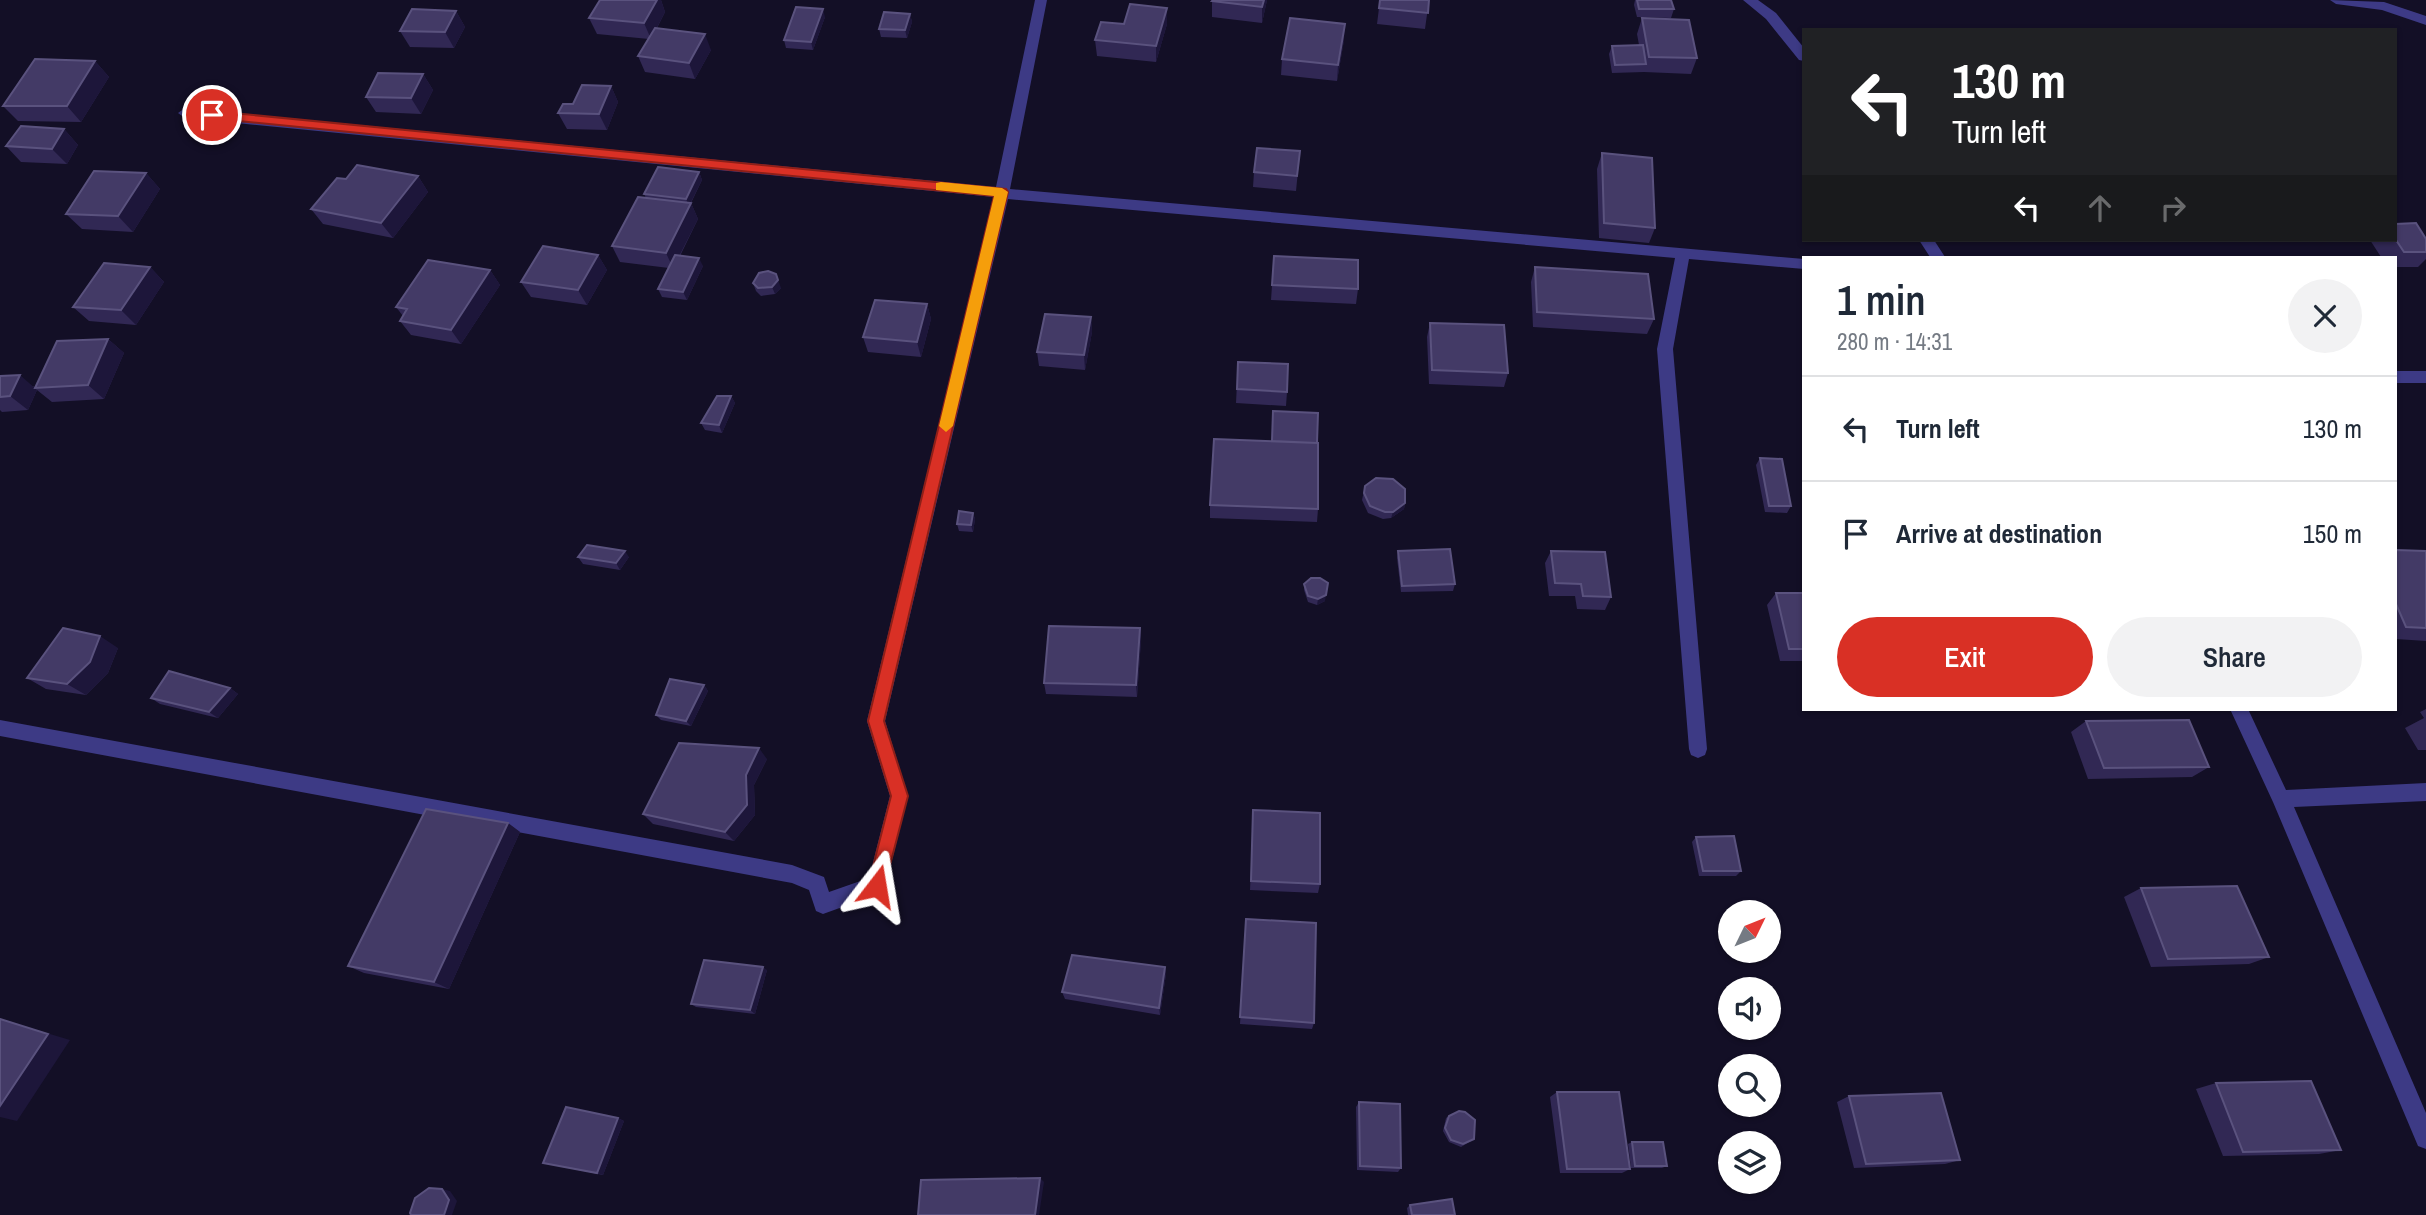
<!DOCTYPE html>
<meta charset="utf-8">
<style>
:root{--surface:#fff;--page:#f2f2f3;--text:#1f2937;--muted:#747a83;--line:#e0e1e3;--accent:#d93025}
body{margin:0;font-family:"Archivo Narrow",sans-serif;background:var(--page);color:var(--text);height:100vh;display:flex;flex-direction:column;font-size:26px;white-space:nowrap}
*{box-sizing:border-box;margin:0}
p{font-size:23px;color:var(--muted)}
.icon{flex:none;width:38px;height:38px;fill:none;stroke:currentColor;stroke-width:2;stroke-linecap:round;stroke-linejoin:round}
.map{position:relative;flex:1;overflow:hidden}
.side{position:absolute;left:1802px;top:256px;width:595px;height:455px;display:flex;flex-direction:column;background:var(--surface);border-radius:0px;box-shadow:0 2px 5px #0004}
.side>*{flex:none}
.hud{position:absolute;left:1802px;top:28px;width:595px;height:214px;border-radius:0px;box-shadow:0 2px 5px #0004;background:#202124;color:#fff;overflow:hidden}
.needle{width:46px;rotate:47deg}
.controls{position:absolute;left:1718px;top:900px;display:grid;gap:14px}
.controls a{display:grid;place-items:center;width:63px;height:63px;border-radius:50%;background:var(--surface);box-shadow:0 2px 5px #0004;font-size:35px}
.pin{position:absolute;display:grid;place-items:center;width:60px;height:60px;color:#fff;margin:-30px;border:4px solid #fff;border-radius:50%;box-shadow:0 2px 7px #0007}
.me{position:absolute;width:77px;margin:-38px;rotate:14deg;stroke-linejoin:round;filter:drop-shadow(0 0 5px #0008)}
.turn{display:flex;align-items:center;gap:24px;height:147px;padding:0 35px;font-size:32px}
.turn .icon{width:91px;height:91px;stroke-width:2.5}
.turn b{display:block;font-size:49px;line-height:60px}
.lanes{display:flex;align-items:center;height:66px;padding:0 35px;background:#0003;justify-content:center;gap:35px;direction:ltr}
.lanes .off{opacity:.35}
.round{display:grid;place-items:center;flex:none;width:74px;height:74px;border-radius:37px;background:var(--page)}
.overview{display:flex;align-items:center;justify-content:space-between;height:119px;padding:0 35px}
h1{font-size:42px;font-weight:600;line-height:52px}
.primary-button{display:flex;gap:14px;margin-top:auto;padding:14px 35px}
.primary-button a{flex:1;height:80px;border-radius:42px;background:var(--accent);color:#fff;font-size:28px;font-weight:600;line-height:80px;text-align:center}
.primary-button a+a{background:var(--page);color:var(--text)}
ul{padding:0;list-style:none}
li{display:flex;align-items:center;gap:21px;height:105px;padding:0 35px;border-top:2px solid var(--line)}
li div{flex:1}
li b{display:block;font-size:26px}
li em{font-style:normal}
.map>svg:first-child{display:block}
</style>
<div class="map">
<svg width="2426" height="1215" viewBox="0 0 2426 1215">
<rect width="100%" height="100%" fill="#130f26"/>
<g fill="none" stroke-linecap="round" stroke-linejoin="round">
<path fill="#3d3a85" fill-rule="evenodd" d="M1035 0H1047L1010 189 1804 259V269L1689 259 1673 349 1707 749 1705 755 1698 758 1691 755 1689 749 1657 349 1675 258 1008 199 885 721 908 796 884 892 823 914 816 911 809 890 792 883 0 736V720L792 865 824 877 829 892 869 878 890 796 867 721 994 197 185 118 178 113 185 108 996 187Z
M1743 0H1758L1776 13 1804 48V61L1799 60 1766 19Z
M2330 0 2384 2 2426 16V25L2382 10 2336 4Z
M1919 240H1934L1945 257H1930Z
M2396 371H2426V383H2396Z
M2230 709H2248L2286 790 2426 783V801L2294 807 2426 1113V1149L2418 1146 2273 802Z"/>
</g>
<path fill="#312854" d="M600 0H661L665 12 657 28 711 50 695 79 645 72 638 56 649 39 597 34 589 18Z
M1267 0 1262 23 1212 17V1Z
M1380 0H1429L1425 29 1377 24Z
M1635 0H1671L1674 9 1671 18 1637 17 1634 5Z
M1167 8V24L1156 62 1097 56 1095 40 1124 24Z
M456 11 465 27 454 48 410 47 400 31Z
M910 14 912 22 907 38 881 37 879 29Z
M825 17 813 50 786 48 784 40Z
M1642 18 1697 58 1691 74 1644 72 1612 73 1609 54 1612 46 1639 45 1637 34Z
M1344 40 1337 81 1281 75 1282 59Z
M95 61 109 77 81 122 18 121 3 106Z
M423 74 433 90 421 114 376 112 366 97Z
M611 86 618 102 607 130 567 129 558 113Z
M64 129 78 145 67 164 21 162 6 146Z
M1300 151 1296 191 1253 187 1254 172Z
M1602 153 1655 228 1649 243 1599 238 1597 169Z
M699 172 702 180 691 203 698 219 680 256 703 266 687 300 662 297 658 289 669 268 620 262 612 246 646 198 644 194Z
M146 173 160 189 133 232 82 229 66 214Z
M418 176 428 192 393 238 323 224 311 209 346 179Z
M2426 239V259L2418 267H2396V257H2381L2370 240Z
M598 255 607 270 587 305 531 297 521 282Z
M1274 256 1358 289 1356 304 1271 300Z
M150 267 164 282 136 325 89 321 73 307Z
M1535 267 1654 319 1647 334 1533 327 1531 282Z
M490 270 500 285 461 344 411 335 400 321 403 316 396 307Z
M753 283 781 288 775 294 761 296 756 291Z
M927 304 931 319 921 357 868 352 863 337Z
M1091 317 1092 332 1085 370 1039 366 1037 352Z
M1430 323 1508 373 1504 387 1429 384 1427 337Z
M108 339 124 353 104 399 52 402 37 390 28 410 2 412 0 410V376L35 387Z
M1238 362 1287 392 1286 406 1236 403Z
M731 396 735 403 722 433 705 430 701 423Z
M1317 443 1318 509 1317 522 1210 518V505Z
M1760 458 1791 506 1787 513 1765 512 1756 465Z
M1365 486 1405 503 1404 509 1391 518 1383 519 1368 513 1362 500Z
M973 513 975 519 973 532 959 531 957 524Z
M2396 550 2426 551V641L2396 639Z
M1398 551 1455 584 1453 591 1401 592 1397 558Z
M1551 551 1611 597 1605 610 1577 609 1575 596H1549L1545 563Z
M578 557H629L620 570 583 564Z
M1304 584 1325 601 1317 605 1308 602 1304 590Z
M1776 593H1804V661H1780L1767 605Z
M1140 628 1141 640 1137 697 1046 694 1044 683Z
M118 648 108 673 86 695 46 689 27 678Z
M704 685 708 691 691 726 661 720 656 715Z
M230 688 238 694 218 718 160 704 151 698Z
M2426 709V750H2418L2405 728 2424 718 2420 712Z
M2086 721 2209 767 2192 777 2088 779 2071 732Z
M767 759 754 785 755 815 734 841 653 824 643 814Z
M1253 819 1320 884 1318 893 1250 890Z
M508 823 520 832 449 989 364 973 348 966Z
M1696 837 1741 871 1736 876H1699L1692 842Z
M2141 888 2269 957 2249 964 2151 967 2124 897Z
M1246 919 1314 1023 1312 1029 1240 1024Z
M1165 967 1166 974 1160 1015 1065 999 1062 992Z
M767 970 755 1014 696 1007 691 1004Z
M2216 1083 2341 1150 2319 1154 2223 1156 2196 1089Z
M1557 1092 1630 1169 1622 1173H1560L1550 1097Z
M1849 1096 1960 1160 1945 1164 1854 1168 1837 1102Z
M1359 1102 1401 1168 1398 1172 1357 1170 1356 1107Z
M1449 1116 1471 1141 1461 1147 1449 1142 1443 1131 1446 1118Z
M618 1118 624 1121 603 1175 543 1163Z
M1632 1142 1667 1166 1662 1168H1631L1628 1144Z
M1410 1205 1455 1215H1408L1407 1208Z"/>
<path fill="#1d163a" d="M657 0H661L665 12 651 39 644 23Z
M1264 0H1267L1262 23V7Z
M1167 8V24L1156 62V46Z
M823 9 825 17 813 50 811 42Z
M456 11 465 27 454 48 445 32Z
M910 14 912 22 907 38 905 30Z
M1345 24 1344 40 1337 81 1338 65Z
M705 34 711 50 695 79 689 63Z
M95 61 109 77 81 122 67 106Z
M423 74 433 90 421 114 411 98Z
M611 86 618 102 607 130 599 114Z
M64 129 78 145 67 164 52 149Z
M699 172 702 180 689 206 686 199Z
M146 173 160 189 133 232 118 216Z
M418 176 428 192 393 238 381 223Z
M691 203 698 219 673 268 666 253Z
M598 255 607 270 587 305 578 290Z
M699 258 703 266 687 300 683 292Z
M150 267 164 282 136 325 121 310Z
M490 270 500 285 461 344 451 330Z
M776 274 781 288 775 294 772 287Z
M927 304 931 319 921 357 917 342Z
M1091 317 1092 332 1085 370 1084 355Z
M108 339 124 353 104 399 88 385Z
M20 375 37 390 28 410 10 396Z
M731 396 735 403 722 433 719 425Z
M1405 503 1404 509 1391 518 1393 512Z
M973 513 975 519 973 532 971 525Z
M625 551 629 557 620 570 616 563Z
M1326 595 1325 601 1317 605 1318 599Z
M1140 628 1141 640 1137 697 1136 685Z
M100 636 118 648 108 673 86 695 67 684Z
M704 685 708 691 691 726 686 721Z
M230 688 238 694 218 718 209 712Z
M759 748 767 759 754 785 755 815 734 841 725 832 746 775Z
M508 823 520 832 449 989 434 982Z
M763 967 767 970 755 1014 750 1010Z
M1165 967 1166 974 1160 1015 1159 1008Z
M0 1019 70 1040 17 1121 0 1117Z
M618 1118 624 1121 603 1175 597 1173Z
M1040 1178 1044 1182 1039 1215H1035Z
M442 1189 450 1191 457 1201 452 1215H444Z"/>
<path fill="#433a66" stroke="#5a527e" stroke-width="2" d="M600 0H657L644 23 589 18Z
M1213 0H1264L1262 7 1212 1Z
M1380 0H1429L1428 13 1379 8Z
M1637 0H1671L1674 9H1639Z
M1130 4 1167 8 1156 46 1095 40 1101 22 1124 24Z
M796 7 823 9 811 42 784 40Z
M412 9 456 11 445 32 400 31Z
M884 12 910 14 905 30 879 29Z
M1290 18 1345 24 1338 65 1282 59Z
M1642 18 1689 20 1697 58 1649 57Z
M655 28 705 34 689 63 638 56Z
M1643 45 1646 64 1615 65 1612 46Z
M35 59 95 61 67 106H3Z
M378 73 423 74 411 98 366 97Z
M582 85 611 86 599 114 558 113 563 104H573Z
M21 126 64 129 52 149 6 146Z
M1257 148 1300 151 1297 176 1254 172Z
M1602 153 1652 158 1655 228 1604 223Z
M357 165 418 176 381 223 311 209 337 178 346 179Z
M658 167 699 172 686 199 644 194Z
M94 171 146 173 118 216 66 214Z
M638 197 691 203 666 253 612 246Z
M2416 223 2426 239V252H2404L2396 240V224Z
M543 246 598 255 578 290 521 282Z
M675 255 699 258 683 292 658 289Z
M1274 256 1358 260V289L1272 285Z
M428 260 490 270 451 330 400 321 407 309 396 307Z
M104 263 150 267 121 310 73 307Z
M1535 267 1648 274 1654 319 1537 312Z
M768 271 776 274 778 280 772 287 758 288 753 283 759 273Z
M875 300 927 304 917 342 863 337Z
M1045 314 1091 317 1084 355 1037 352Z
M1430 323 1504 325 1508 373 1432 370Z
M108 339 88 385 35 388 57 341Z
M1238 362 1288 364 1287 392 1237 389Z
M20 375 10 396 0 397V376Z
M717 396H731L719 425 701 423Z
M1273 411 1318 413 1317 443 1272 441Z
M1214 439 1318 443V509L1210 505Z
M1760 458 1782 459 1791 506H1769Z
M1376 478 1393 479 1405 489V503L1393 512H1385L1370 506 1364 493 1365 486Z
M959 511 973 513 971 525 957 524Z
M587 545 625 551 616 563 578 557Z
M1450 549 1455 584 1402 586 1398 551Z
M2396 550 2426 551V628L2406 627 2396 604Z
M1551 551 1605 552 1611 597 1583 596 1581 584 1555 583Z
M1311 578H1320L1328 583 1326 595 1318 599 1308 596 1304 584Z
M1776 593H1804V649H1789Z
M1049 626 1140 628 1136 685 1044 683Z
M63 628 100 636 90 662 67 684 27 678Z
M169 671 230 688 209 712 151 698Z
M670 679 704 685 686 721 656 715Z
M2189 720 2209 767 2104 768 2086 721Z
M679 743 759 748 746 775 747 805 725 832 643 814Z
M426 809 508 823 434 982 348 966Z
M1253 810 1320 813V884L1251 881Z
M1734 836 1741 871H1703L1696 837Z
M2237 886 2269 957 2168 959 2141 888Z
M1246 919 1316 923 1314 1023 1240 1017Z
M1072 955 1165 967 1159 1008 1062 992Z
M704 960 763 967 750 1010 691 1004Z
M0 1019 48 1034 0 1106Z
M2311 1081 2341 1150 2243 1152 2216 1083Z
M1557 1092H1619L1630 1169H1567Z
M1941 1093 1960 1160 1866 1164 1849 1096Z
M1359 1102 1400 1104 1401 1168 1360 1166Z
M566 1107 618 1118 597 1173 543 1163Z
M1459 1111 1465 1112 1475 1120 1474 1139 1463 1144 1451 1140 1445 1128 1449 1116Z
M1632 1142H1663L1667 1166H1635Z
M1040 1178 1035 1215H918L921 1180Z
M429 1188 442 1189 449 1200 444 1215H411L410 1213 415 1198Z
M1452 1199 1455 1215H1412L1410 1205Z"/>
<path fill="#d93025" stroke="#8d1f18" stroke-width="2" d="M212 111 1006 189 1008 192 884 721 908 796 883 892 877 894 871 892 868 886 891 796 868 721 994 196 208 118 206 115Z"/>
<path fill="#f59e0b" d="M941 182 1002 188 1008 192 953 426 946 432 939 426 994 196 936 190V183Z"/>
</svg>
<div class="controls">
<a><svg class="needle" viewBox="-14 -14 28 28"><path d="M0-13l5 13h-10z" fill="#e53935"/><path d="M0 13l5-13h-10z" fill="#747a83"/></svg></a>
<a><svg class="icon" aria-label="sound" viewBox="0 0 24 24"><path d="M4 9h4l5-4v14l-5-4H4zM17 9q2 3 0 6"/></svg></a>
<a><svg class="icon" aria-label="search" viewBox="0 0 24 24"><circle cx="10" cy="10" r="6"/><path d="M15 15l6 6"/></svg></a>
<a><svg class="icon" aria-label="layers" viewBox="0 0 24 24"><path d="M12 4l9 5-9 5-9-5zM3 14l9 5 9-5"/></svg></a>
</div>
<div class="pin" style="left:212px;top:115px;background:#d93025"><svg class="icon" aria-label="arrive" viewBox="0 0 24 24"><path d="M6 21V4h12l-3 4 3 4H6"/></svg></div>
<svg class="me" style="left:877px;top:886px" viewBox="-20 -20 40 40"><path d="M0-17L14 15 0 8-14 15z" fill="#d93025" stroke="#fff" stroke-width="4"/></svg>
<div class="hud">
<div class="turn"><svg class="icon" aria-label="left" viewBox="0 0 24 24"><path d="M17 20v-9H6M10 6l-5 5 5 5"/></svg><div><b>130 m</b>Turn left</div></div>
<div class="lanes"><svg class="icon" aria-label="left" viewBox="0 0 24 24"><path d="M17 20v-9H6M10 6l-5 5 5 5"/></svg><svg class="icon off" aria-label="ahead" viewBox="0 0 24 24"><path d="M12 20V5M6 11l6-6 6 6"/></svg><svg class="icon off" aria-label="right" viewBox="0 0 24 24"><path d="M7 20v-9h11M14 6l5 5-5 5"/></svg></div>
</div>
<section class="side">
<div class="overview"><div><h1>1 min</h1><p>280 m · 14:31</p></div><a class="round"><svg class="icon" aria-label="close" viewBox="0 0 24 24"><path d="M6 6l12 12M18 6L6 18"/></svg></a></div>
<ul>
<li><svg class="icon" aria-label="left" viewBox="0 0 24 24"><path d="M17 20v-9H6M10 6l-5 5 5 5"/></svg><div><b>Turn left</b></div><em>130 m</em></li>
<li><svg class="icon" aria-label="arrive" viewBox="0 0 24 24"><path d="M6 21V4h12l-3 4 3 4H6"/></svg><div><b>Arrive at destination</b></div><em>150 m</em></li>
</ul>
<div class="primary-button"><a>Exit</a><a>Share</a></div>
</section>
</div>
